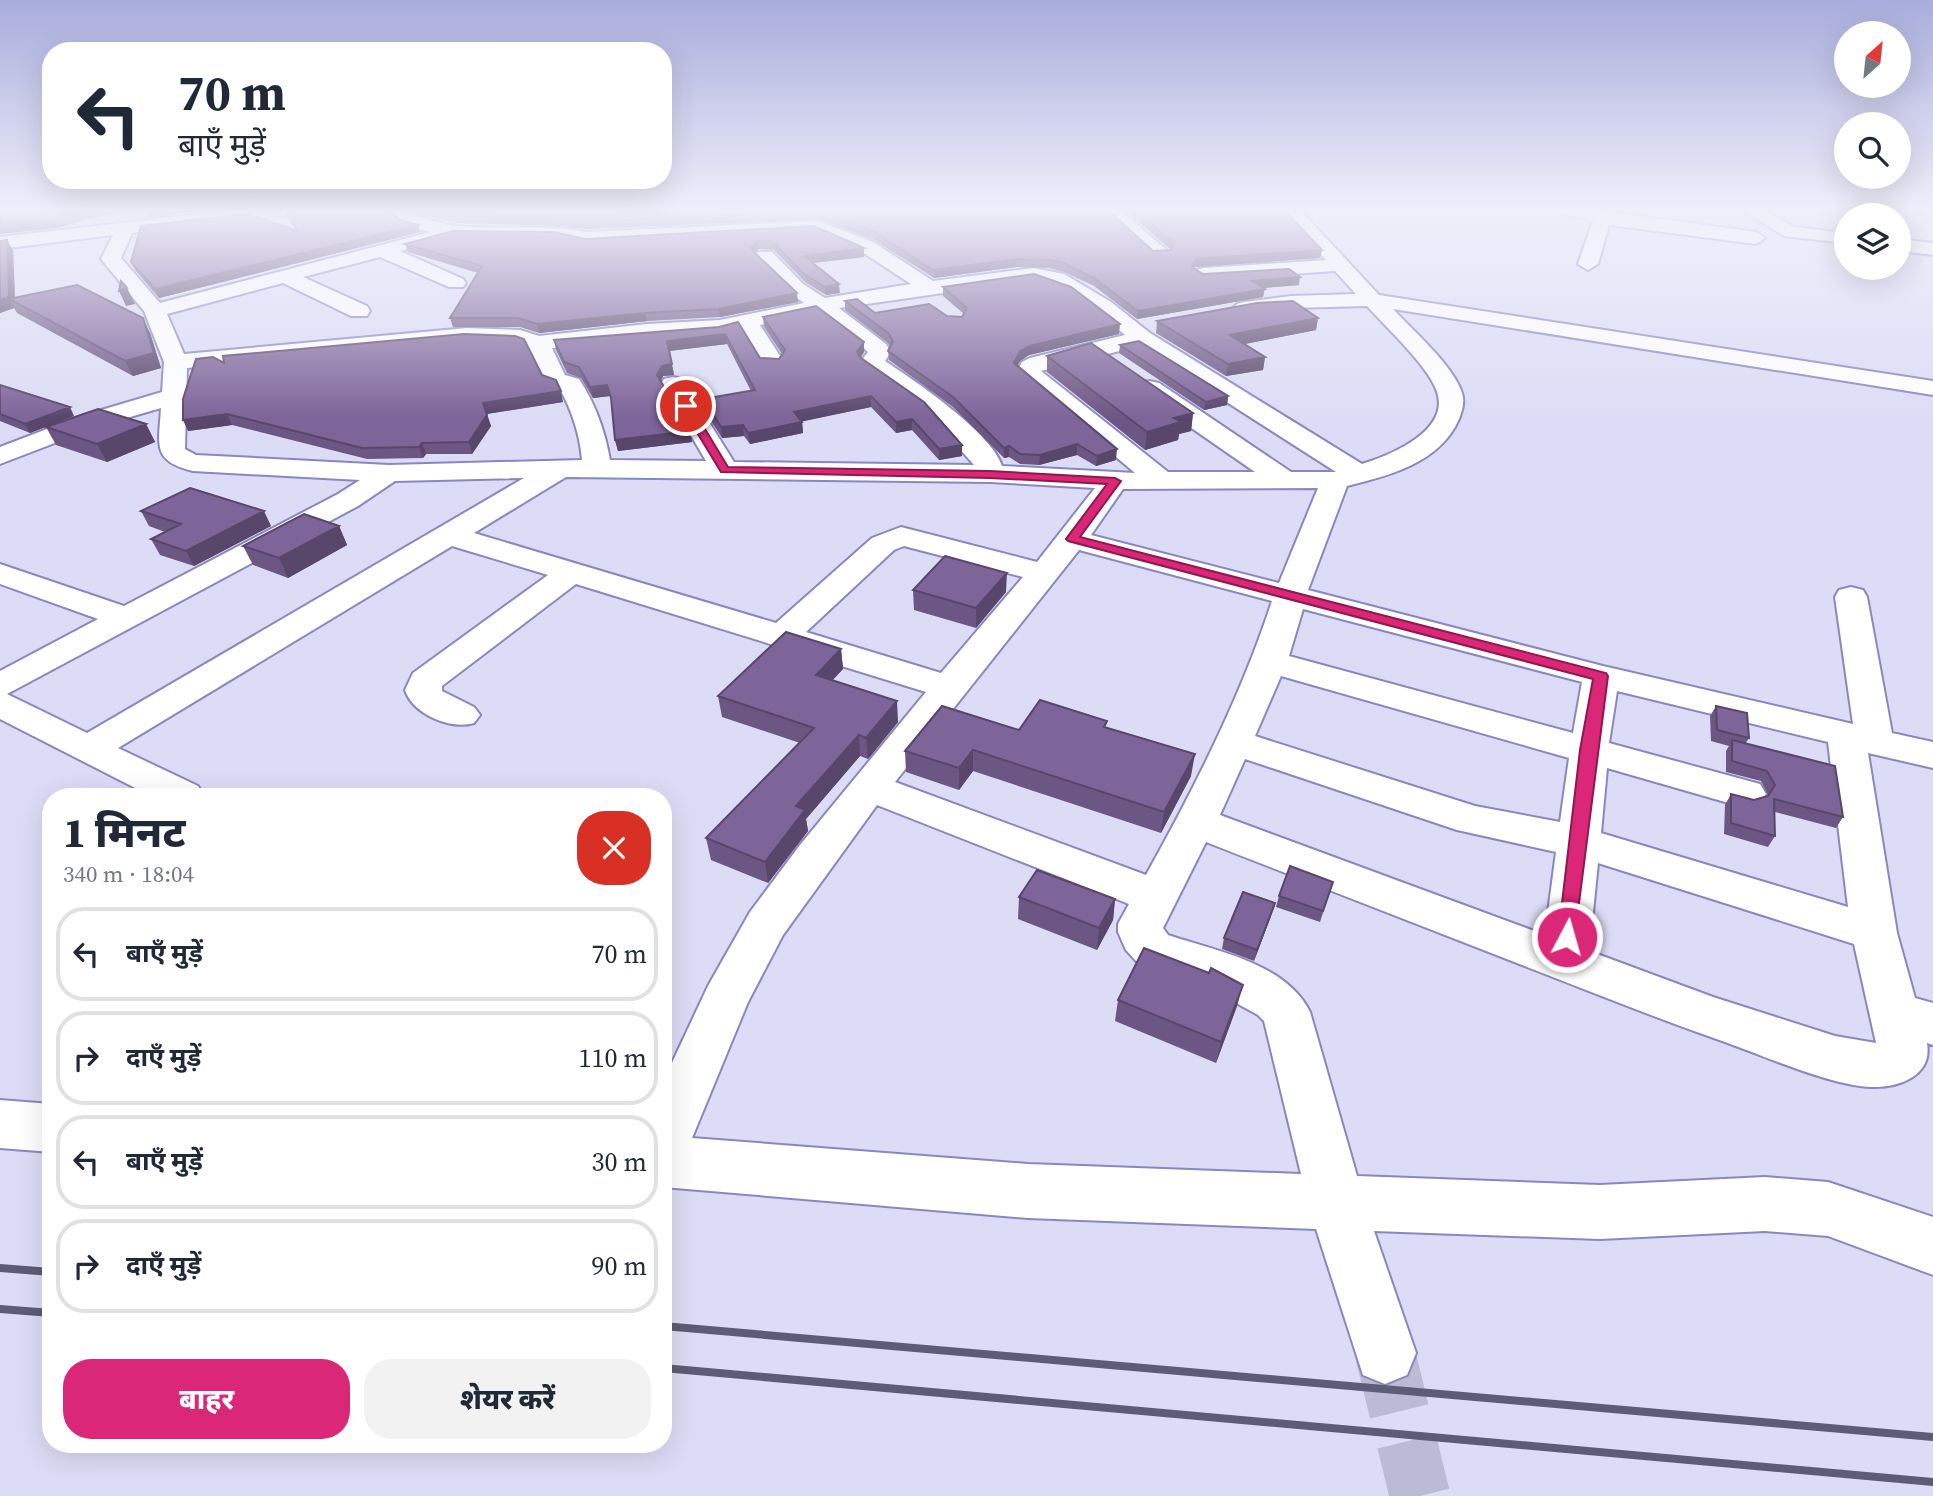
<!DOCTYPE html>
<html lang="hi">
<meta charset="utf-8">
<style>
:root{--surface:#fff;--page:#f2f2f3;--text:#1f2937;--muted:#747a83;--line:#e0e1e3;--accent:#db2777}
body{margin:0;font-family:"Source Serif 4","Noto Sans Devanagari",serif;background:var(--page);color:var(--text);height:100vh;display:flex;flex-direction:column;font-size:26px;white-space:nowrap}
*{box-sizing:border-box;margin:0}
p{font-size:23px;color:var(--muted)}
.icon{flex:none;width:38px;height:38px;fill:none;stroke:currentColor;stroke-width:2;stroke-linecap:round;stroke-linejoin:round}
.map{position:relative;flex:1;overflow:hidden}
.side{position:absolute;left:42px;top:788px;width:630px;height:665px;display:flex;flex-direction:column;background:var(--surface);border-radius:28px;box-shadow:0 7px 28px #0002}
.side>*{flex:none}
.banner{position:absolute;left:42px;top:42px;width:630px;height:147px;border-radius:28px;box-shadow:0 7px 28px #0002;background:#fff;color:var(--text);overflow:hidden}
.needle{width:46px;rotate:27deg}
.fabs{position:absolute;left:1834px;top:21px;display:grid;gap:14px}
.fabs a{display:grid;place-items:center;width:77px;height:77px;border-radius:50%;background:var(--surface);box-shadow:0 7px 28px #0002;font-size:35px}
.pin{position:absolute;display:grid;place-items:center;width:60px;height:60px;color:#fff;margin:-30px;border:4px solid #fff;border-radius:50%;box-shadow:0 2px 7px #0007}
.me{position:absolute;width:77px;margin:-38px;rotate:6deg;stroke-linejoin:round;filter:drop-shadow(0 0 5px #0008)}
.turn{display:flex;align-items:center;gap:24px;height:147px;padding:0 21px;font-size:32px}
.turn .icon{width:91px;height:91px;stroke-width:2.5}
.turn b{display:block;font-size:49px;line-height:60px}
.round{display:grid;place-items:center;flex:none;width:74px;height:74px;border-radius:28px;background:var(--page)}
.summary{display:flex;align-items:center;justify-content:space-between;height:119px;padding:0 21px}
h1{font-size:42px;font-weight:800;line-height:52px}
.action{display:flex;gap:14px;margin-top:auto;padding:14px 21px}
.action a{flex:1;height:80px;border-radius:28px;background:var(--accent);color:#fff;font-size:28px;font-weight:800;line-height:80px;text-align:center}
.action a+a{background:var(--page);color:var(--text)}
ul{padding:0;list-style:none}
li{display:flex;align-items:center;gap:21px;height:94px;margin:0 14px 10px;padding:0 7px;border:4px solid var(--line);border-radius:28px}
li div{flex:1}
li b{display:block;font-size:26px}
li em{font-style:normal}
.map>svg:first-child{display:block}
</style>
<div class="map">
<svg width="1933" height="1496" viewBox="0 0 1933 1496">
<rect width="100%" height="100%" fill="#dcdcf6"/>
<g fill="none" stroke-linecap="round" stroke-linejoin="round">
<path stroke="#bbbbd5" stroke-width="60" stroke-dasharray="60 31" stroke-linecap="butt" d="M1385 1353 1420 1496"/>
<g stroke="#8987c1" stroke-width="4">
<path id="minor" d="M243 209H300L292 214 132 233 121 258 160 303 431 232 404 226 385 209C410 209 430 223 457 226 501 230 544 224 587 232L818 221 873 242 933 281 1034 268 1064 274 1111 302 1150 333 1362 464C1391 455 1453 430 1436 389 1426 364 1386 327 1367 306L1291 308 1244 314 1237 312 1233 308 1237 304 1244 302 1291 296 1356 294 1335 271 1203 280 1196 278 1193 274 1196 270 1203 268 1326 260 1281 209H1299L1379 295 1933 381V395L1393 309C1413 331 1453 365 1462 393 1465 402 1462 411 1459 419 1440 463 1388 476 1347 486L1308 590 1603 666 1853 724 1835 597 1839 590 1851 587 1863 590 1867 597 1892 733 1933 742V768L1868 753 1897 933 1915 998 1933 1003V1045L1927 1043C1933 1076 1898 1088 1871 1087 1832 1086 1764 1056 1725 1042 1658 1019 1592 992 1527 967 1420 925 1313 884 1206 842L1163 928 1168 935C1216 951 1286 963 1310 1012L1357 1176 1600 1185 1765 1177 1828 1182 1933 1217V1275L1828 1236 1765 1231 1600 1239 1374 1231 1416 1353 1407 1375 1385 1384 1363 1375 1316 1229 1028 1218 663 1187V1082L708 986 750 912 800 845 926 692 576 584 442 686V691L474 707 480 715 474 723C450 730 413 714 405 690L413 673 548 575 452 546 118 748 198 786 204 796H151L0 719V671L98 619 0 584V564L124 606 338 494 360 480 193 471C151 461 159 444 161 408L99 426 0 464V447L81 416 162 392 164 362 144 311 101 259 113 235 0 249V237ZM815 231 859 250 911 284 825 298 803 284 772 252H758L755 256 758 260 789 292 804 303 720 320 647 324 539 336 520 330 467 328 184 354 167 314 283 283 351 316H367L370 311 367 306 303 277 380 257 449 287H463L466 283 463 279 400 251 455 236 556 237 587 244ZM1034 280C1070 286 1098 312 1125 335L1030 358 1022 362 1016 372 1135 473 1002 466C992 433 915 381 885 361L891 352 886 344 839 308ZM817 313 853 338 868 352 860 362 864 367 926 411 974 465 734 462 682 379 673 377 664 379 661 384 706 461 610 460C605 431 595 403 579 379L565 375 552 348 647 338 720 334 741 329 764 367H780L784 362 760 325ZM467 342 518 344 529 347 547 385 560 389C572 411 580 435 582 460L389 465 196 455 185 449 187 368ZM1139 346 1336 472H1291L1159 383 1150 381 1141 383 1138 388 1141 393 1255 472H1168L1041 371ZM566 477 990 482 1095 488 1037 562 901 527 872 538 776 623 474 533ZM524 478 87 733 7 694 358 506 395 481ZM1318 488 1279 583 1091 535 1123 489ZM904 546 1023 577 941 673 806 632 894 550ZM1079 550 1272 601C1241 696 1195 787 1146 875L895 782ZM1303 609 1582 682 1573 733 1289 656ZM1281 676 1569 758 1560 822 1475 806 1255 736ZM1617 691 1828 742 1848 907 1601 833 1607 768 1746 808 1760 804 1766 794 1760 784 1609 743ZM1245 759 1457 830 1556 852 1545 935 1220 815ZM877 805 1129 904 1118 924V932L1126 950 1136 961 1207 987 1258 1015 1264 1021 1301 1174 1028 1164 692 1138 748 1002 783 935ZM1598 863 1854 944 1876 1043 1835 1036 1713 997 1589 951Z
M1100 209H1119L1170 253 1168 257H1154Z
M1556 209H1589L1756 232 1765 238 1756 244 1609 225 1598 264 1588 270 1578 264 1593 221 1558 213Z
M1741 209H1763L1794 227 1846 233V243L1784 236Z
M1899 239 1933 243V255L1899 251Z
M0 1100 51 1104V1152L0 1148Z"/>
</g>
<use href="#minor" fill="#fff" fill-rule="evenodd"/>
<path stroke="#5d5c76" stroke-width="8" d="M0 1268 51 1272
M0 1309 51 1313
M663 1326 1933 1437
M663 1368 1933 1482"/>
</g>
<path fill="#6c5684" d="M398 209H1107L1153 251 1171 250 1124 209H1283L1320 258 1195 267 1194 269 1203 274 1299 285 1264 288 1263 297 1137 319 1094 286 1064 272 1049 268 1016 267 934 278 874 240 819 219 587 229 555 226 457 223Z
M284 210 400 220 420 232 159 298 135 270 131 262 296 230 287 217Z
M814 226 864 248V257L813 263 840 293 826 295 805 282 774 250 758 249 755 253 798 302 720 317 647 321 539 333 520 327H453L450 318 478 273 408 252 405 244 585 239Z
M0 241 13 250 15 298 150 333 161 368 133 376 17 313 14 308 0 313Z
M943 287 1119 334 1029 355 1020 361 1017 366 1116 460 1096 466 1077 455 1039 465 1020 464 1009 457 1004 458 953 407 889 360 888 351 890 346 888 343 845 310V301L875 313 962 317 964 314 943 296Z
M763 317 864 342V352L861 357 962 445V456L939 460 912 430 896 433 871 407 802 421 803 433 750 444 744 436 722 438 704 410 703 399 751 391 727 344 669 351 674 375 663 376 661 382 690 431 692 442 618 451 615 440 612 403 610 396 593 398 581 378 567 373 556 350 554 340 719 327 760 358 779 359 782 354 764 327Z
M1318 318 1316 330 1245 344 1265 357 1263 370 1226 376 1156 333 1157 321Z
M1120 345 1228 396 1227 405 1204 410 1119 353Z
M1047 356 1193 413 1191 431 1179 434 1178 440 1145 450 1047 372Z
M224 363 542 375 563 402 487 414 491 426 472 454H426L423 458 367 459 232 425 188 431Z
M0 385 74 416 30 433 0 421Z
M146 424 155 442 107 462 56 445 46 427Z
M141 511 271 526 194 566 160 555 151 539 165 532 149 526Z
M339 526 347 545 288 578 253 565 243 546Z
M913 590 1006 592 976 628 914 610Z
M841 649 843 669 832 680 898 722 868 759 860 756 806 819 808 831 768 883 711 860 706 838 800 743 722 717 718 696Z
M1716 706 1749 738 1745 744 1843 817 1836 828 1775 812V836L1768 847 1724 834 1725 805 1731 794 1754 800 1768 795 1761 781 1726 772V751L1729 746 1711 741 1710 716Z
M1107 728 1191 776 1161 833 973 771 959 790 906 772 905 751 1019 730Z
M1333 882 1320 922 1276 907 1279 896Z
M1019 897 1115 899 1113 920 1097 950 1018 919Z
M1275 903 1272 913 1254 961 1222 949 1224 938Z
M1118 1000 1237 1006 1216 1063 1115 1021Z"/>
<path fill="#58466b" d="M85 209H124L57 228 0 234V224Z
M146 209H216L149 217Z
M418 225 420 232 159 298 155 289Z
M7 240 13 250 15 302 9 299 14 308 0 313V300Z
M757 241 758 249 752 256 751 248Z
M864 248V257L804 264V256Z
M1322 250 1320 258 1195 267 1191 276 1192 267 1196 259Z
M1017 259 1016 267 934 278 933 270Z
M1300 277 1299 285 1250 289 1252 281Z
M839 284 840 293 826 295 825 287Z
M127 288 135 304 126 306 119 291Z
M1265 289 1263 297 1137 319 1138 311Z
M797 293 798 302 720 317 718 309Z
M645 313 647 321 539 333 537 324Z
M143 318 150 333 161 368 133 376 125 361Z
M1318 318 1316 330 1229 347 1230 335Z
M1120 324 1119 334 1029 355 1020 361 1013 372 1014 363 1020 351 1030 346Z
M725 334 727 344 668 351 667 341Z
M864 342V352L857 362V352Z
M1265 357 1263 370 1226 376 1228 364Z
M672 364 674 375 663 376 659 385 657 375 662 366Z
M607 385 610 396 593 398 590 387Z
M561 391 563 402 486 414 483 403Z
M871 396V407L795 423 794 412Z
M1228 396 1227 405 1204 410 1206 402Z
M70 407 74 416 30 433 25 424Z
M1193 413 1191 431 1179 434 1178 440 1145 450 1147 432 1174 418Z
M227 414 232 425 188 431 183 420Z
M487 415 491 426 472 454 469 442Z
M912 419V430L896 433V422Z
M802 422 803 433 750 444 748 433Z
M146 424 155 442 107 462 97 444Z
M743 425 744 436 722 438 721 427Z
M690 431 692 442 618 451 615 440Z
M422 443 426 454 423 458 419 447Z
M1077 444V455L1039 465 1040 455Z
M962 445V456L939 460V449Z
M1009 446V457L1004 458V448Z
M1117 449 1116 460 1096 466 1097 456Z
M264 511 271 526 194 566 186 551Z
M339 526 347 545 288 578 279 558Z
M1007 573 1006 592 976 628V608Z
M841 649 843 669 818 696 816 675Z
M897 701 898 722 868 759 866 738Z
M859 735 860 756 806 819 808 831 768 883 765 862 796 806Z
M973 750V771L959 790V768Z
M1195 754 1191 776 1161 833 1164 812Z
M1115 899 1113 920 1097 950 1099 928Z
M1275 903 1272 913 1254 961 1257 950Z
M1243 985 1237 1006 1216 1063 1221 1042Z"/>
<path fill="#7d6499" stroke="#58466b" stroke-width="2" d="M0 209H85L52 218 0 224Z
M285 209H388L400 220 418 225 155 289 131 262 141 226 248 214 298 231Z
M428 209H1107L1153 251 1171 250 1173 243 1133 209H1283L1322 250 1196 259 1192 267 1203 274 1289 269 1300 277 1252 281 1265 289 1138 311 1094 278 1064 263 1050 260 1017 259 933 270 874 232 818 211 586 222 553 218 455 216Z
M814 226 864 248 804 256 839 284 825 287 804 274 773 242 757 241 751 248 755 253 797 293 718 309 645 313 537 324 518 318H450L482 266 405 244 453 231 554 232 585 239Z
M7 240 9 297 0 300V241Z
M1034 274 1071 287 1120 324 1030 346 1020 351 1014 363 1117 449 1097 456 1077 444 1040 455 1020 454 1009 446 1004 448 953 397 888 351 893 341 888 333 845 301 857 299 875 313 929 304 947 316 962 317 967 308 943 287Z
M121 281 127 288 119 291Z
M77 285 143 318 154 353 125 361 9 299Z
M1293 301 1318 318 1230 335 1265 357 1228 364 1157 321 1257 303Z
M816 306 864 342 857 352 861 358 924 402 962 445 939 449 912 419 896 422 871 396 794 412 802 422 748 433 743 425 721 427 703 399 755 390 725 334 667 341 672 364 662 366 657 375 690 431 615 440 611 398 607 385 590 387 579 367 564 362 554 340 719 327 738 322 760 358 779 359 785 350 763 317Z
M464 334 515 336 524 339 542 375 556 380 561 391 483 403 487 415 469 442 422 443 419 447 362 448 227 414 183 420V399L196 359 213 357 224 363 223 356Z
M1139 341 1228 396 1206 402 1120 345Z
M1091 343 1193 413 1174 418 1181 422 1147 432 1047 356Z
M0 385 70 407 25 424 0 414Z
M98 409 146 424 97 444 46 427Z
M190 488 264 511 186 551 151 539 181 524 141 511Z
M304 514 339 526 279 558 243 546Z
M945 556 1007 573 976 608 913 590Z
M786 632 841 649 816 675 897 701 866 738 859 735 796 806 805 810 765 862 706 838 814 728 718 696Z
M1040 700 1107 721 1104 727 1195 754 1164 812 973 750 959 768 905 751 942 706 1019 730Z
M1716 706 1747 713 1749 738 1717 730Z
M1732 740 1835 766 1843 817 1774 799 1775 836 1731 823V794L1754 800 1768 796 1775 785 1767 771 1732 761Z
M1290 866 1333 882 1323 911 1279 896Z
M1037 870 1115 899 1099 928 1019 897Z
M1243 892 1275 903 1257 950 1224 938Z
M1144 948 1209 973 1211 968 1243 985 1221 1042 1118 1000Z"/>
<linearGradient id="sky" x2="0" y2="1"><stop stop-color="#a8acdb"/><stop offset="0.5" stop-color="#efeffb"/><stop offset="1" stop-color="#efeffb" stop-opacity="0"/></linearGradient>
<rect width="1933" height="419" fill="url(#sky)"/>
<path fill="#db2777" stroke="#8e194d" stroke-width="2" d="M686 403 691 406 728 467 990 471 1115 478 1121 481 1080 537 1606 673 1608 676 1574 942 1567 944 1561 942 1558 937 1580 750 1593 679 1068 541 1066 539 1107 484 990 478 721 472 681 406Z"/>
</svg>
<div class="fabs">
<a><svg class="needle" viewBox="-14 -14 28 28"><path d="M0-13l5 13h-10z" fill="#e53935"/><path d="M0 13l5-13h-10z" fill="#747a83"/></svg></a>
<a><svg class="icon" aria-label="search" viewBox="0 0 24 24"><circle cx="10" cy="10" r="6"/><path d="M15 15l6 6"/></svg></a>
<a><svg class="icon" aria-label="layers" viewBox="0 0 24 24"><path d="M12 4l9 5-9 5-9-5zM3 14l9 5 9-5"/></svg></a>
</div>
<div class="pin" style="left:686px;top:406px;background:#d93025"><svg class="icon" aria-label="arrive" viewBox="0 0 24 24"><path d="M6 21V4h12l-3 4 3 4H6"/></svg></div>
<svg class="me" style="left:1567px;top:937px" viewBox="-20 -20 40 40"><circle r="17" fill="#db2777" stroke="#fff" stroke-width="3"/><path d="M0-11L8 9 0 5-8 9z" fill="#fff"/></svg>
<div class="banner">
<div class="turn"><svg class="icon" aria-label="left" viewBox="0 0 24 24"><path d="M17 20v-9H6M10 6l-5 5 5 5"/></svg><div><b>70 m</b>बाएँ मुड़ें</div></div>
</div>
<section class="side">
<div class="summary"><div><h1>1 मिनट</h1><p>340 m · 18:04</p></div><a class="round" style="background:#d93025;color:#fff"><svg class="icon" aria-label="close" viewBox="0 0 24 24"><path d="M6 6l12 12M18 6L6 18"/></svg></a></div>
<ul>
<li><svg class="icon" aria-label="left" viewBox="0 0 24 24"><path d="M17 20v-9H6M10 6l-5 5 5 5"/></svg><div><b>बाएँ मुड़ें</b></div><em>70 m</em></li>
<li><svg class="icon" aria-label="right" viewBox="0 0 24 24"><path d="M7 20v-9h11M14 6l5 5-5 5"/></svg><div><b>दाएँ मुड़ें</b></div><em>110 m</em></li>
<li><svg class="icon" aria-label="left" viewBox="0 0 24 24"><path d="M17 20v-9H6M10 6l-5 5 5 5"/></svg><div><b>बाएँ मुड़ें</b></div><em>30 m</em></li>
<li><svg class="icon" aria-label="right" viewBox="0 0 24 24"><path d="M7 20v-9h11M14 6l5 5-5 5"/></svg><div><b>दाएँ मुड़ें</b></div><em>90 m</em></li>
</ul>
<div class="action"><a>बाहर</a><a>शेयर करें</a></div>
</section>
</div>
